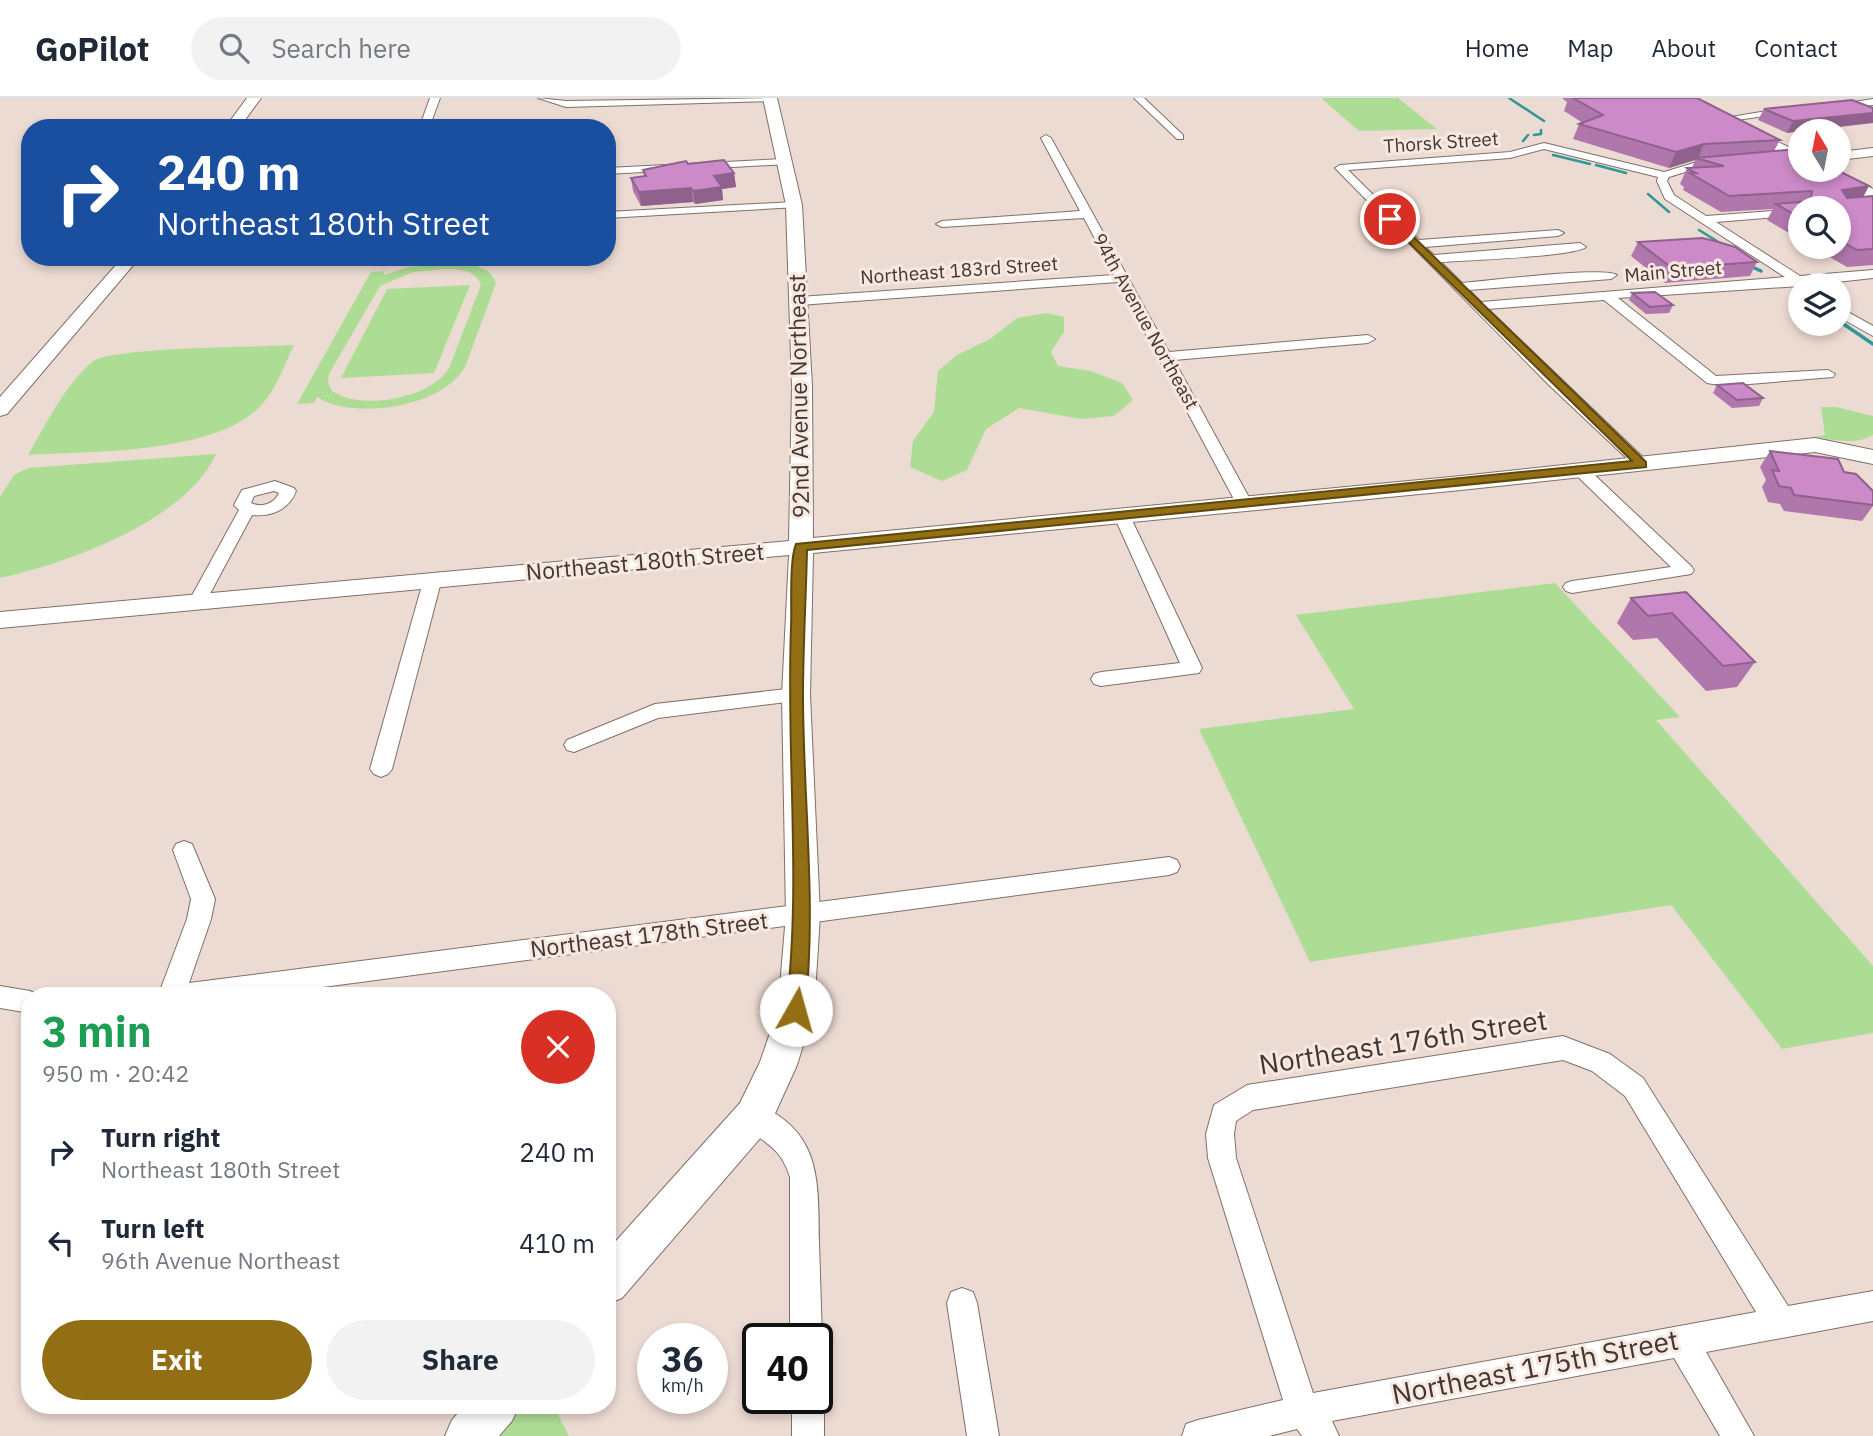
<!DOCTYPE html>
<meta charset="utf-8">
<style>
:root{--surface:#fff;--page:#f2f2f3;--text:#1f2937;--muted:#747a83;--line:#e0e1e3;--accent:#926e15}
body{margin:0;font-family:"IBM Plex Sans",sans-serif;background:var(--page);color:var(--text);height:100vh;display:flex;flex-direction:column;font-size:26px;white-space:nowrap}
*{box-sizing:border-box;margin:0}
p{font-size:23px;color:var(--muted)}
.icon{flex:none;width:38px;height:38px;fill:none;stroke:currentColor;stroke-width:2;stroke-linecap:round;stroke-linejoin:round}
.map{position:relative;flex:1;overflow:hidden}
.details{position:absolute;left:21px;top:889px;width:595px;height:427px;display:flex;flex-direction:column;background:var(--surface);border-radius:28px;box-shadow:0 4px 10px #0003}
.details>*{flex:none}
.hud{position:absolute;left:21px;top:21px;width:595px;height:147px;border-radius:28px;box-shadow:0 4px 10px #0003;background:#1a4fa0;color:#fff;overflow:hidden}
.needle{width:46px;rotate:350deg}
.buttons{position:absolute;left:1788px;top:21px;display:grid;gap:14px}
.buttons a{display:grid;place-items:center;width:63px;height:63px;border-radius:50%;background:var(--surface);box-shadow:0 4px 10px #0003;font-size:35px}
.speed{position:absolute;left:637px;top:1225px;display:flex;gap:14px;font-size:35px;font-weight:700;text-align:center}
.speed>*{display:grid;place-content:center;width:91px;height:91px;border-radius:50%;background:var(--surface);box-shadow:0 4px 10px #0003;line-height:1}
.speed small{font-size:18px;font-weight:400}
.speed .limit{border:4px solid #111;border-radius:10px;background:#fff;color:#111}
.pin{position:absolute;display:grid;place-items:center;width:60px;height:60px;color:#fff;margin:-30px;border:4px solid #fff;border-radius:50%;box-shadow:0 2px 7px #0007}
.me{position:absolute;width:77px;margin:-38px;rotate:7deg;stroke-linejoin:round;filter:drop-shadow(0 0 5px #0008)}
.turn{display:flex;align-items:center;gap:24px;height:147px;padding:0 21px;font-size:32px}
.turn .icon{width:91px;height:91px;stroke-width:2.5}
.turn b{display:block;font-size:49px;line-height:60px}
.round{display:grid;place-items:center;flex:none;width:74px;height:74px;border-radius:37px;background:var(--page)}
.summary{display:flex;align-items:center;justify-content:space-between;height:119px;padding:0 21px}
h1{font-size:42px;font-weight:700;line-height:52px;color:#1e9e55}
.primary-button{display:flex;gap:14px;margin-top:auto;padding:14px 21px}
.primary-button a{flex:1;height:80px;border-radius:42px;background:var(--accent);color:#fff;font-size:28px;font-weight:700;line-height:80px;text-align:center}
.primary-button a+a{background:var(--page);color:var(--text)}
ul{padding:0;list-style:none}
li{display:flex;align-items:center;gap:21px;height:91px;padding:0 21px}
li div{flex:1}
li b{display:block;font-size:26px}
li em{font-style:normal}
header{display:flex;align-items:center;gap:42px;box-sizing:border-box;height:98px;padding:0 35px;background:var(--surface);border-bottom:2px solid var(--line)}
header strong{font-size:33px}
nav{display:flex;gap:38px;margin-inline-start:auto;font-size:24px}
.search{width:490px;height:63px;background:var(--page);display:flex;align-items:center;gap:18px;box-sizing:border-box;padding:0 24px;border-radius:38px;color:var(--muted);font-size:26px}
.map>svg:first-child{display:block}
</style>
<header>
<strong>GoPilot</strong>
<div class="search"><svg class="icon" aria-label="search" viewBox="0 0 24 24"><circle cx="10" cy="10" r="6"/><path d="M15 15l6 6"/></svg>Search here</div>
<nav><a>Home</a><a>Map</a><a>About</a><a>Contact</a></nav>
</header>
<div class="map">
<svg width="1873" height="1338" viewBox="0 0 1873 1338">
<rect width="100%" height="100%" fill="#ecdbd2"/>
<path fill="#addd95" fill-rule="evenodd" d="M1321 0H1398L1437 31 1359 33Z
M440 165C459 165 489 164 496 185L465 269C443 309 354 323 317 299L314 305 297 306 371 174 385 173 384 177 409 169ZM445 171C459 171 476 172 481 187L449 270C431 301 360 313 332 293L328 285 329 276 380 188 413 174Z
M470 187 434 275 341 280 387 191Z
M1046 215 1064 219V234L1051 254 1058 268 1091 273 1122 285 1133 302 1114 318 1081 321 1019 310 986 331 967 372 942 383 910 369 913 343 934 314 938 273 957 257 990 241 1017 220Z
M294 247C285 265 277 289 264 304 221 357 91 353 28 357 47 325 64 288 92 264 108 249 262 249 294 247Z
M1821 309H1836L1873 318V337C1855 348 1832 341 1812 339L1825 337Z
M216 356C186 423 68 465 0 480V399L14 377 28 370Z
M1555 485 1680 619 1656 622 1873 868V935L1782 951 1671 807 1310 864 1199 631 1354 611 1296 517Z
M496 1307H553L569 1338H468Z"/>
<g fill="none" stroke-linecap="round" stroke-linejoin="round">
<path stroke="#2f9797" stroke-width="2.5" d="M1509 0 1544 23
M1534 37 1541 36V32
M1523 43 1528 37
M1553 57 1590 66
M1596 67 1626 75
M1648 96 1669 114
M1699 132 1720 145"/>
<path stroke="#2f9797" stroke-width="3.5" d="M1750 168 1761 173
M1839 223 1873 246"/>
<g stroke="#7f7069" stroke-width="2">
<path id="street" d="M430 0H440L429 30H376L381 27 421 25Z
M538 0 566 3 775 0 770 3 566 9Z
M1134 0H1144L1183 37V41H1177Z
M1873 1V7L1833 11 1828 8Z
M1790 9 1793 10V14L1730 23 1725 20Z
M1046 37 1051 40 1169 254 1368 237 1375 241 1368 245 1174 262 1252 405 1250 408H1238L1236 405 1118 184 799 207 793 203 799 199 1114 177 1084 120 942 129 936 126 942 123 1080 113 1041 40Z
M1544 45 1664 74 1697 64 1723 63V67L1698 70 1669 79 1667 83 1674 97 1706 118 1801 111V117L1716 124 1800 178 1873 172V180L1800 188 1618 200 1716 278 1828 272 1835 276 1833 279 1725 288 1707 285 1604 202 1488 211 1650 366 1642 371 1636 369 1549 287 1335 70 1340 67 1510 54ZM1544 51 1658 79 1657 83 1665 101 1785 179 1481 204 1469 192 1611 181 1617 177C1605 168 1486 183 1462 185L1441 164C1465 162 1573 159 1586 149L1580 145 1434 157 1425 149 1558 138 1564 135 1558 132 1419 142 1348 72 1510 60Z
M784 61 788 62V66L607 76V70Z
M794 104 800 107 798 109 607 120V114Z
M1839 209 1873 228V238L1839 219Z
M1580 367 1586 369 1691 468 1694 472 1691 476 1572 495 1566 493 1563 489 1566 485 1572 483 1671 469 1574 375 1572 372Z
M275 383 294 390 296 393C289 412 271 419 252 417L204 507H192L189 503 239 412 234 407 242 392ZM274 393 279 395C274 406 262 410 251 405L254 398Z
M1122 413 1130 418 1202 570 1199 575 1101 588 1094 586 1091 581 1094 576 1101 574 1180 565 1114 418Z
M432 479 441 484 392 671 388 676 381 679 374 676 370 671 423 484Z
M796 590 803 592 806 597 803 602 658 620 574 654 567 652 564 647 567 642 655 606Z
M184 743 192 746 215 801 211 821 189 885 1169 759 1177 762 1180 768 1177 774 1169 777 255 898H158L187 821 191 801 173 752 176 746Z
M0 888 30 893 40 898H30V915L0 910Z
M1563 938 1610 956 1643 980 1788 1208 1873 1193V1223L1706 1254 1754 1338H1720L1674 1260 1332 1323 1339 1338H1302L1297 1331 1269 1338H1182L1186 1326 1198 1322 1283 1302 1208 1060 1206 1036 1214 1007 1247 987ZM1563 962 1592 973 1625 998 1756 1214 1313 1295 1236 1060 1234 1036 1236 1023 1253 1012Z
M754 1005C822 1032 818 1082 819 1144 820 1176 821 1209 822 1241L817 1251V1241H790V1079C778 1040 752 1044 740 1018L744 1009Z
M962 1190 973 1194 977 1205 999 1338H967L947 1205 951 1194Z
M817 1288 824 1300V1338H792V1300H817Z"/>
</g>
<g stroke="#7f7069" stroke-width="2">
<path id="secondary" d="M247 0H261L239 30H225Z
M763 0H777L802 107 812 289 813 440 1461 378 1815 340 1873 352V366L1815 354 1461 392 813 455 810 597 820 817 814 912 797 967 768 1031 622 1200 607 1206V1153L740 1005 760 964 778 912 786 817 782 597 789 457 0 530V514L789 443 792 289 786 107Z
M1873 50V58L1839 62V54Z
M123 159H140L7 316 0 318V299Z
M465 1307H519L512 1323 499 1338H445L452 1322Z"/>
</g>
<g stroke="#7f7069" stroke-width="2">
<path id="primary" d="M1666 0H1685L1801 55V66Z
M1814 72H1834L1873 91V103L1816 76Z"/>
</g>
<use href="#street" fill="#fff" fill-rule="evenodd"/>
<use href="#secondary" fill="#fff" fill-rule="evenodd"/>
<use href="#primary" fill="#fff" fill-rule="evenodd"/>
</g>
<path fill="#af77ac" d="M1563 0H1697L1780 42 1774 53 1863 99 1873 98V167L1847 169 1812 149H1839V110H1801V142L1767 122 1773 111 1721 114 1683 92 1684 89 1680 86 1687 70H1692L1695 62 1669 70 1573 41 1579 26 1583 25 1564 13 1567 4 1563 1Z
M1852 2 1787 35 1758 22 1764 11Z
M688 66 734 75 736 89 722 91 723 102 695 106 693 104 641 108 633 93 631 80 644 78 643 72Z
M1638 144 1757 164 1750 178 1665 185 1631 158Z
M1632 195 1673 207 1669 215 1646 216 1629 202Z
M1717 287 1763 300 1759 308 1732 310 1713 295Z
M1770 353 1844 374 1873 393V408L1862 423 1784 413 1780 406 1768 404 1762 389 1766 382 1760 369Z
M1686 494 1755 564 1737 589 1706 593 1657 540 1633 542 1617 525 1631 500Z"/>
<path fill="#8f618c" d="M1873 15V25L1787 35 1793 23Z
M1704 46 1698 60H1696L1695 62 1669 70 1676 54Z
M734 75 736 89 722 91 723 102 695 106 693 93 714 78Z
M1869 88 1860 105 1833 108 1842 92Z
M691 90 693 104 641 108 639 94Z"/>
<path fill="#cc8ac8" stroke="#8f618c" stroke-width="2" d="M1573 0H1697L1780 42 1704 46 1676 54 1579 26 1603 17Z
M1852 2 1873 10V15L1793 23 1764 11Z
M1798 51 1801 52V72H1837L1869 88 1842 92 1847 100 1873 98V151L1857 152 1839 142V110H1801V120L1776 106 1810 103 1812 93 1729 98 1690 75H1696L1687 70 1724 68 1696 60Z
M724 62 734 75 714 78 722 89 693 93 691 90 639 94 631 80 646 78 643 72 686 63 688 66Z
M1702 140 1715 143 1735 149 1757 164 1672 170 1638 144Z
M1655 194 1673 207 1650 209 1632 195Z
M1743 285 1763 300 1737 302 1717 287Z
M1770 353 1838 361 1844 374 1856 376 1873 393V407L1794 397 1791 390 1779 388 1772 372 1779 373Z
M1686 494 1755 564 1723 568 1672 515 1648 518 1631 500Z"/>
<path fill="#926e15" stroke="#5f480e" stroke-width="2" d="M1387 119H1393L1646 364V369L807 452C806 500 803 549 803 597 803 702 817 807 805 912L803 918 796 921 789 918 786 912C802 786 786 658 791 530 792 510 789 463 796 446L1632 363 1387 123Z"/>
<g text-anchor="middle" stroke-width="6" stroke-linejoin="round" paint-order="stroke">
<g font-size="19" fill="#3e3734" stroke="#f9e8e0">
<text transform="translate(1441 44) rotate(-4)" y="7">Thorsk Street</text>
<text transform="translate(959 172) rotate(-4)" y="7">Northeast 183rd Street</text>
<text transform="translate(1673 173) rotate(-5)" y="7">Main Street</text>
<text transform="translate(1146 223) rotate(61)" y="7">94th Avenue Northeast</text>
</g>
<g font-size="23" fill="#3e3734" stroke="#f9e8e0">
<text transform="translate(799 298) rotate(-91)" y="8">92nd Avenue Northeast</text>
<text transform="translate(645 464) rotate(-5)" y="8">Northeast 180th Street</text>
<text transform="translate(649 837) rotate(-7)" y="8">Northeast 178th Street</text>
</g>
<g font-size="28" fill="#3e3734" stroke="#f9e8e0">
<text transform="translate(1403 944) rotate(-9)" y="10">Northeast 176th Street</text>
<text transform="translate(1535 1269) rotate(-11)" y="10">Northeast 175th Street</text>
</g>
</g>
</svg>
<div class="buttons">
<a><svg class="needle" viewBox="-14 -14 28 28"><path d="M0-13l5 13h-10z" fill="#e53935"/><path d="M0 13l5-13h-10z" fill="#747a83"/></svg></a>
<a><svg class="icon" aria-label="search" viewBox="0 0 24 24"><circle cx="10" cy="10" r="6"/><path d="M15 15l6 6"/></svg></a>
<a><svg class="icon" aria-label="layers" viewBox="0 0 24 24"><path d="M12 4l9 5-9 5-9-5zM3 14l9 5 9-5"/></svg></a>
</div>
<div class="speed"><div>36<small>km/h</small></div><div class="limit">40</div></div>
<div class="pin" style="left:1390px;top:121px;background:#d93025"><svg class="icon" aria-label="arrive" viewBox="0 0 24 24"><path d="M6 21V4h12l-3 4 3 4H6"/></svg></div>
<svg class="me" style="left:796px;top:912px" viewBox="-20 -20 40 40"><circle r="19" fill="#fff"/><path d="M0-13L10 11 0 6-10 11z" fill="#926e15"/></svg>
<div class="hud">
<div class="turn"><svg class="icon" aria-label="right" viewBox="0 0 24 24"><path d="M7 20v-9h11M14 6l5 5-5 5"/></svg><div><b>240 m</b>Northeast 180th Street</div></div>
</div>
<section class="details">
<div class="summary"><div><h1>3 min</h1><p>950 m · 20:42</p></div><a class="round" style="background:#d93025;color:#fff"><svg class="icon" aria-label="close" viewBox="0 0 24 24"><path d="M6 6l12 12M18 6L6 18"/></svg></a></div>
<ul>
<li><svg class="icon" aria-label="right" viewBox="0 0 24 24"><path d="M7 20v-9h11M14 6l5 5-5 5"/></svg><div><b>Turn right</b><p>Northeast 180th Street</p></div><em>240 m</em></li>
<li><svg class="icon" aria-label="left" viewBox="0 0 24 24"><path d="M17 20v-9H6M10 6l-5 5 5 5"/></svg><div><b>Turn left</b><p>96th Avenue Northeast</p></div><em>410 m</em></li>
</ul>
<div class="primary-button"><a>Exit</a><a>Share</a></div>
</section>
</div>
